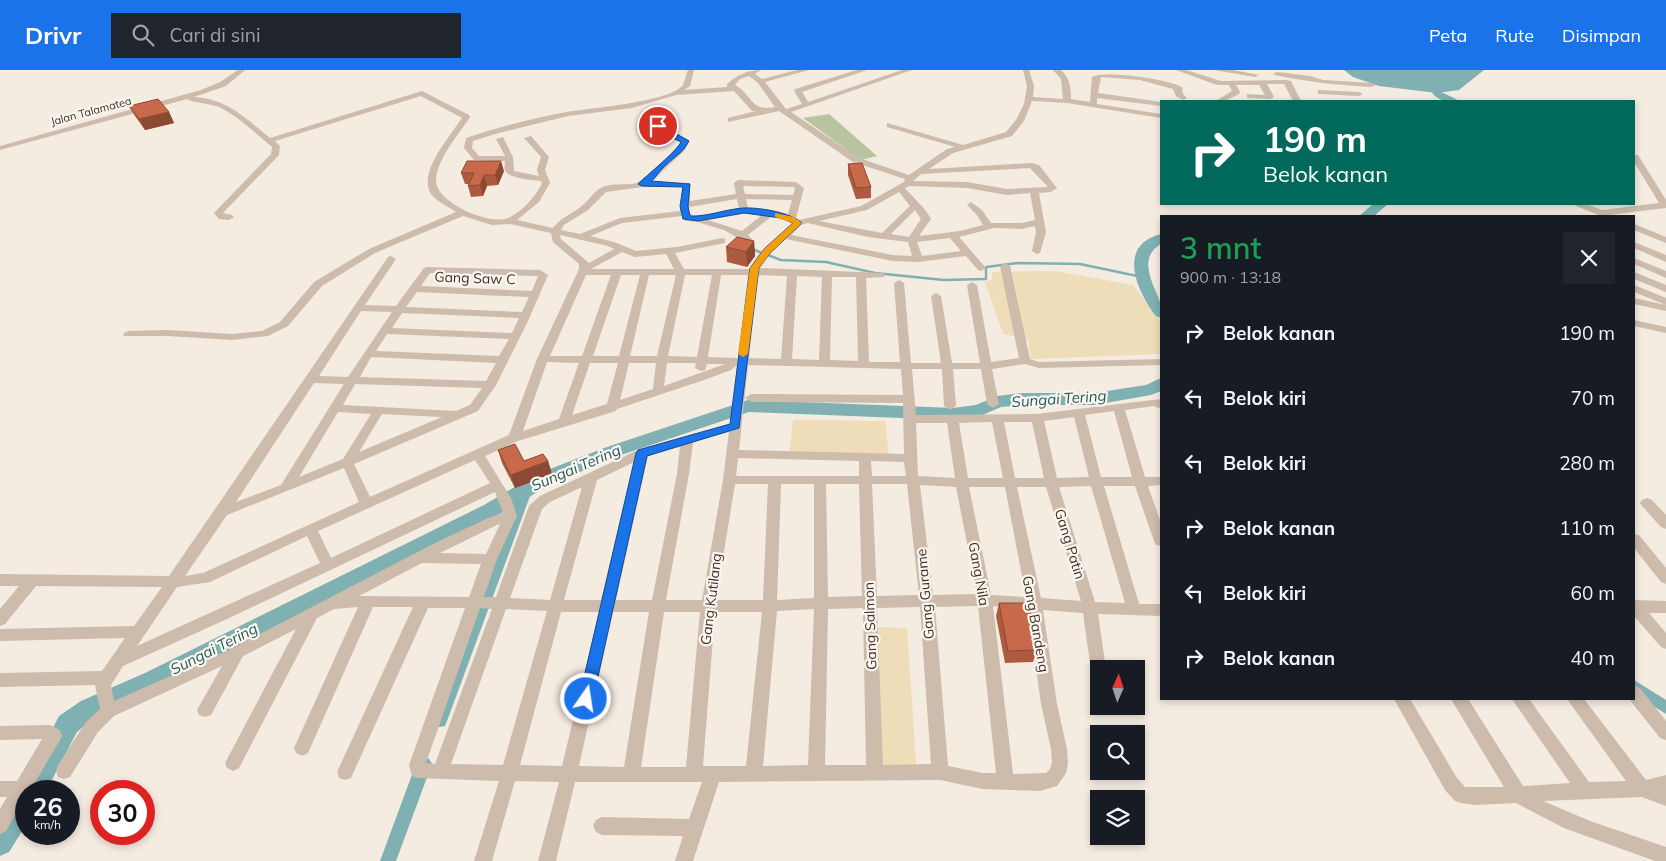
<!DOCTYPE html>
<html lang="id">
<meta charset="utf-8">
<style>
:root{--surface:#171b24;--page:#20242c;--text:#f1f3f6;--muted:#9ea1a6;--accent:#1a73e8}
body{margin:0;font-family:Mulish,sans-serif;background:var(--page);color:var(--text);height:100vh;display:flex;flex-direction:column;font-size:19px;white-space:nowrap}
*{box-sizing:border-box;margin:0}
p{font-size:16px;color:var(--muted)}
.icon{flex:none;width:28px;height:28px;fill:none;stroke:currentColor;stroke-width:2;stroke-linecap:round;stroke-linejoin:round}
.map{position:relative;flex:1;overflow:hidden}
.details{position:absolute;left:1160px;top:145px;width:475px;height:485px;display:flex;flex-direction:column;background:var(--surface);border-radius:0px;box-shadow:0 2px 8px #0003}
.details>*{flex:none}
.guide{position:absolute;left:1160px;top:30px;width:475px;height:105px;border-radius:0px;box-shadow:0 2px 8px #0003;background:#00695c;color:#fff;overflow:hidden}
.needle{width:32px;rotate:3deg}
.buttons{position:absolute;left:1090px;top:590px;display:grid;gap:10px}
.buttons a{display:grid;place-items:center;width:55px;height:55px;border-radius:0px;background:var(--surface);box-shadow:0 2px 8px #0003;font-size:25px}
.speed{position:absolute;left:15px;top:710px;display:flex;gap:10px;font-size:25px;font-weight:700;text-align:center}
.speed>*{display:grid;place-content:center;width:65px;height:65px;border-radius:50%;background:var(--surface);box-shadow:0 2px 8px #0003;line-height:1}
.speed small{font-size:12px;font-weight:400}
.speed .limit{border:8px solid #d22;background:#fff;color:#111}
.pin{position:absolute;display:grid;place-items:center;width:42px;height:42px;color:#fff;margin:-21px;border:2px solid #fff;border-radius:50%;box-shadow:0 1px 5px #0007}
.me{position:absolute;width:55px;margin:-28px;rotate:13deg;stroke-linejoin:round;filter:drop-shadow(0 0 4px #0008)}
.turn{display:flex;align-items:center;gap:18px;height:105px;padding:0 20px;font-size:22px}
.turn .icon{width:65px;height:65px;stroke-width:2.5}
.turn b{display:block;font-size:35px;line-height:42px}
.round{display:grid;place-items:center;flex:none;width:52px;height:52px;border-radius:0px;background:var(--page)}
.headline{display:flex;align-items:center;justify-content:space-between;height:85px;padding:0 20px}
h1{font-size:30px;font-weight:600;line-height:38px;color:#1e9e55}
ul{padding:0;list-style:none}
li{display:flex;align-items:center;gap:15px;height:65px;padding:0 20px}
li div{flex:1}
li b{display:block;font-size:19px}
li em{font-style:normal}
header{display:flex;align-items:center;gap:30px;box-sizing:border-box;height:70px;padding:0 25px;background:var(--accent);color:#fff}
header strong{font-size:24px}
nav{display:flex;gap:28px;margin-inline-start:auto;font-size:18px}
.search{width:350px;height:45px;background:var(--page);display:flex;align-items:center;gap:12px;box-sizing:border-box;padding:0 18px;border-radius:0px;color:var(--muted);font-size:19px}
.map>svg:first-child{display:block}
</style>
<header>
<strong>Drivr</strong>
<div class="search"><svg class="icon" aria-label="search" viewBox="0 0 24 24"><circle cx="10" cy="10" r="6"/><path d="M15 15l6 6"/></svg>Cari di sini</div>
<nav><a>Peta</a><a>Rute</a><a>Disimpan</a></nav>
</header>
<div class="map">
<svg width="1666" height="791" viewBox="0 0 1666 791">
<rect width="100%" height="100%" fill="#f4ebe1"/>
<path fill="#b8c4a0" d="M829 44 877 86 861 90 803 48Z"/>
<path fill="#efdcb8" d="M1055 201 1133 215 1161 252V284L1031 289 1028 269 1003 264 985 212 992 210V202Z
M793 350 885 351 889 386 789 385Z
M873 557 907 558 917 708 879 705Z"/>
<path fill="#7fb0b2" d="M1344 0H1484L1459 20 1437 23 1379 16 1353 7Z"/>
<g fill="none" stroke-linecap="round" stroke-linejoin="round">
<path stroke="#7fb0b2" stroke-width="2.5" d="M752 179 781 190 826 192 875 203 944 210 986 209V197L1018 193 1080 194 1142 207"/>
<path fill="#7fb0b2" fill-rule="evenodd" d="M527 414 533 418 447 651 445 656 440 657 435 656 433 651 521 418Z
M1634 610 1666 630V644L1634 624Z
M424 687 429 689 432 694 396 791H380L416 694 419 689Z"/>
<path fill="#7fb0b2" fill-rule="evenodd" d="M1437 20 1456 29 1458 31C1447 32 1439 31 1432 23Z
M1373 134H1388L1374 146H1359Z
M1161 164V174C1137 188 1153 213 1160 232 1162 236 1161 243 1161 248L1156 246C1137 222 1116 175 1161 164Z
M1161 308V321L1151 325 1094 335H1023L1001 337 980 346 953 350 749 342 621 385 551 414 498 445 161 617 97 645 77 662 46 721H26V755L9 782 0 786V749L17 723 21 722 59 646 81 631 145 603 484 435 537 404 607 377 748 330 953 338 976 335 997 326 1023 323H1094L1146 315Z"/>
<path fill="#cdbbac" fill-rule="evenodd" d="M238 0H245L226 16 194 27C228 29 245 48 270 68L422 21 469 45 470 47C459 64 436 90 436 111 436 132 489 156 508 148 521 143 537 125 542 113L541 111C533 110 508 109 505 100 504 97 505 94 505 91L474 90 464 78 466 68C499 57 533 48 567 42 590 38 670 32 683 15 685 11 686 4 688 0H694L690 16 684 20 727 17V14C737 5 748 0 761 0L755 4 762 9 797 0H809L765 12 786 39 802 34 794 21 795 19 857 0H867L802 22 808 32 902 0H912L791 42 859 88 909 105 947 79 955 77 887 57V53L963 75 1006 62 1016 50 1024 34 1027 16 1023 0H1029L1034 16 1033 27 1063 29 1061 9 1053 0H1061C1070 8 1071 18 1071 29L1090 32 1092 7C1104 0 1168 9 1182 17L1183 24 1187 28 1183 30 1176 26 1173 19 1140 10 1101 7 1098 23 1161 32V36L1097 28V34L1161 44V48L1067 33 1032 31 1024 51 1012 66 953 83 929 99 1031 93 1039 95 1057 118 1051 122 1039 123 1046 162 1040 183 1037 184 1032 181 1036 162 1035 156 1022 159 994 158 959 167 986 198 981 201 978 200 966 186 918 192 893 191 786 169 766 188 759 198 884 203V207L866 208 869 292H900L894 213 899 210 904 213 911 293H941L931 226 936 223 941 226 952 293H980L967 215 972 212 977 215 991 292 1019 288 1000 196 1005 193 1010 196 1030 289 1039 292 1161 289V295L1039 298 1025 294 992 299 999 334 993 338 987 334 981 299H953L956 336 950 340 944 336 942 299H912L916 345 1037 344 1161 329V339L1154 336 1125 340 1145 407H1161V415L1148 416 1161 453V476L1156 475 1154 471 1135 416H1104L1139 534H1161V546L1098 544 1106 599H1099V606L1094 605 1091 600 1083 543 1043 540 1057 634 1067 679 1068 693 1066 703 1057 716 1040 721 983 719 940 710 719 712 693 791H675L683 766 602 765 596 762 593 756 596 750 602 747 689 749 702 712H575L556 791H538L559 712 515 711 492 791H474L499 711 418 708 412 706 409 695 465 538H428L351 708 345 710 339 708 337 702 413 537H373L308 683 302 686 296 683 294 678 358 537 334 539 317 548 239 698 233 701 227 698 225 693 296 559 243 586 211 645 205 647 199 645 197 640 222 596 114 646 98 662 70 707 64 709 58 707 56 701 58 695 86 652 100 639 95 615 0 617V603L102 601 125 568 0 571V559L134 556 162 517 36 516 5 554 0 556V539L19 516H0V504L169 506 388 187 391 186 396 189 365 235 396 236 424 198 427 197 540 200 548 205 528 251 496 315 478 341 354 394 370 427 509 365 537 289 579 199V194L553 172 551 163 510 154 492 155 463 146 375 183 322 216 288 256 268 266 232 270 168 266H124L123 264 128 261 168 260 232 264 262 261 280 252 314 212 369 179 456 142C449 137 436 131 431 124 417 103 451 65 462 48L421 26 275 71 280 76 279 85 223 143 232 145 234 147 229 150 219 149 214 143 271 84 272 77C256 64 239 47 221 38 211 33 192 33 187 29L0 80V76L201 20 220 12ZM749 6 758 13 775 37C750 42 753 25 735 15L740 9ZM734 21 752 41H756L728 48V52L779 41 853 92 905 109 904 112 861 136 799 150 796 148 804 118 796 112 738 110 734 113 736 124 690 131V113L651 112 685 80 689 70 665 58 651 46 647 48 659 62 681 71C678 78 645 110 637 113 626 116 609 112 599 119 593 123 589 130 583 135 573 144 561 147 553 158L517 150 539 132 550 113 545 100 549 87 531 66 524 68 541 87 537 100 539 106 514 101 513 87 503 67 496 69 505 86H479L472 78 473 71 495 64 568 46 632 38 676 25ZM1030 98 1048 117 1007 119 967 112 913 111 921 104ZM743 116 794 117 795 119 793 125 745 124ZM910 116 967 118 1007 125 1030 123 1035 150 1022 153H991L982 140 971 132 967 135 976 144 983 155 960 161 919 166 931 149C925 137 914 129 905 118ZM643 117H682L680 141 620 148 580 164 561 160 564 155 588 140 606 122ZM899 122 910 136 882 163 819 151 867 140ZM737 129 739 139 694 146 689 143V137ZM746 129 792 130 788 144 768 139 748 138ZM915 140 921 149 909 167 891 164ZM742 144H763L742 161 708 150ZM682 146 686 151 697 152 724 160 750 175 755 172 748 165 772 146 792 153 759 184 749 199H684L675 183 725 173V169L722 168 677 177 636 181 614 172 590 166 622 153ZM808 153 868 167 908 172 912 186 893 185 791 165 801 155ZM560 165 608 176 614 179 589 193 561 169ZM950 168 961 181 922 186 917 172ZM622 182 635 187 666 184 674 199H591ZM430 203 538 206 532 221 421 216ZM586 205H611L582 286H550ZM621 205H640L619 286H593ZM649 205H676L657 286H630ZM685 205H712L697 287 668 286ZM721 205H748L738 288 708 287ZM758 205 787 206 781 289 749 288ZM797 206 822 207 819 290 792 289ZM832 207H856L858 291 830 290ZM417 222 529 227 522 242 406 237ZM361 241 392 242 348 307 319 306ZM402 243 519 248 512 263 392 258ZM387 264 509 269 499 286 376 281ZM371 287 496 293 486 311 360 307ZM547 292 579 293 559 349 523 361ZM590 293H618L607 334 572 345ZM629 293H656L653 319 620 330ZM667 293H696L695 298 701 301 705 300 707 294H725L664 316ZM737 295 730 354 638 380 540 426 529 436 496 527H484L497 489 517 446 511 428 485 386 518 371 616 341 617 339 704 310 731 300ZM748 295 901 299 903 325 751 324 745 328 751 332 903 333 904 384 739 380ZM314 313 344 314 281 415 236 432ZM355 314 482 318 470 335 456 341 343 335ZM1114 341 1132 407H1101L1085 345ZM338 342 371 344 343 389 299 407ZM382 344 441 347H442L359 382ZM1074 347 1089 407 1057 408 1044 351ZM992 352 1003 408H968L959 353ZM1004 352H1032L1044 408H1015ZM916 353H947L955 408 918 406ZM729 362 723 410 702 530H666L689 404 693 372ZM680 376 677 404 652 530H616L648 386ZM738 388 859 391V406H736ZM475 390 490 413 331 488 318 461ZM871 391 904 392 906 406H872ZM634 392 601 530H564L597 410ZM344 398 359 432 203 503 185 506 227 445ZM735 414H768L763 530H716ZM781 414H814V528L777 530ZM826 414H859L862 526 828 527ZM872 414H907L919 525 877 526ZM920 415 956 417 977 524 933 525ZM1091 416 1125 533 1095 532 1059 417ZM582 417 550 530 510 528 542 439 550 432ZM969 417H1005L1026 527 991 525ZM1017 417H1046L1081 531 1041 528ZM495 422 503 443 488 448 437 472 233 578 114 631 111 615 123 596 227 549ZM500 454 486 484 440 483 497 455ZM307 466 320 493 137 576 177 517 210 512ZM422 493 481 494 469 527 359 526ZM978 536 996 703H983L948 696 935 537ZM993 536 1028 539 1041 634 1051 679 1052 693 1050 699 1046 703 1013 704ZM920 537 931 694 883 695 877 538ZM480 538 492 539 435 694 426 693ZM863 538 866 695H825L828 539ZM506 539 547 541 503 695 451 694ZM814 539 808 695 763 696 777 541ZM561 542H599L562 696 520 695ZM613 542H649L624 697 579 696ZM664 542H700L686 697H641ZM715 542H762L746 696H703Z
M1176 0H1186L1221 11 1285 10 1291 11 1301 31H1293L1284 14H1267L1274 27 1270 29 1247 28V24L1265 25 1259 15H1236L1240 22 1239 24 1225 31H1216L1232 21 1229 15H1217Z
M1214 0H1233L1259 5 1255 7Z
M1277 2 1310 6 1323 10 1372 13 1376 15 1372 17C1339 15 1307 12 1275 5L1273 4Z
M1318 20 1359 22 1363 24 1359 26 1321 24H1318Z
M1634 85H1638L1666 130V138L1601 146 1576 136 1575 134H1586L1602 140 1659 133 1634 92Z
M1634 154 1666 167V173L1634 160Z
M1634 172 1666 185V192L1634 178Z
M1634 188 1666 201V208L1634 194Z
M1634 202 1666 215V222L1634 209Z
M1634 215 1666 228V235L1634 222Z
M1634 228 1666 235V241L1634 234Z
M1634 250 1666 257V263L1634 256Z
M1647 428 1652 430 1666 445V459L1661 457 1642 436 1640 433 1642 430Z
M1634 464 1639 465 1666 498V514L1661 512 1634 478Z
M1634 530 1666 531V543H1649L1666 563V579L1661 577 1634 546Z
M1634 616 1640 618 1666 651V670L1660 668 1629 629H1634Z
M1394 629H1410L1457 708 1465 717H1504L1451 629H1468L1523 716 1570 713 1512 629H1529L1589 712 1626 711 1567 629H1584L1646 710 1666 705V736L1642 727 1543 731 1590 751 1666 777V791H1655L1564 758 1516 733 1475 735 1461 733 1455 731 1445 720Z
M50 655 60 660 62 665 60 670 30 721H26V727L6 761 0 764V739L7 727H0V711H17L42 669 0 670V656Z"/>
</g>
<path fill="#ac5a40" d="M129 36 169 42 174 53 145 60 135 46Z
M848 94 871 117V128L856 129 848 105Z
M504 101 498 115 487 116 483 126 471 127 468 116 469 114H465L461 103Z
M754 171 755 186 747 197 727 192 726 177Z
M498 380 524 391H548L552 404 515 418 502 393Z
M999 533 1037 580 1033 592 1005 593 996 546Z"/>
<path fill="#8c4a34" d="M169 42 174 53 145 60 139 49Z
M501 91 504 101 498 115 495 105Z
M484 105 487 116 483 126 480 115Z
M754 171 755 186 747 197 746 182Z
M548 391 552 404 515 418 511 405Z"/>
<path fill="#c8694b" stroke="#8c4a34" d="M158 29 169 42 139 49 129 36Z
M467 91H501L495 105H484L480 115 468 116 474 103H461Z
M862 93 871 117 856 118 848 94Z
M737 167 754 171 746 182 726 177Z
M515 374 524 391 543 384 548 391 511 405 498 380Z
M999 533H1029L1037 580 1008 581Z"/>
<path fill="#1a73e8" stroke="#114b97" d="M656 55H661L689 71C683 84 670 89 661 100 657 104 656 108 651 111L690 114 688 136 690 146C708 147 725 139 744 138 758 137 792 143 802 153L771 182 759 198 739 358 647 386 593 629 591 633 586 635 581 633 579 629 636 383 638 380 730 354 750 198 765 178 793 153 781 148 744 143 698 151 683 149 680 136 683 117 642 116 638 114C647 105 677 81 681 72L666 65 656 58Z"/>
<path fill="#f59e0b" d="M775 143 794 147 802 153 771 182 759 198 748 284 743 287 738 284 750 198 765 178 793 153 775 147Z"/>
<g text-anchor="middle" stroke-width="4.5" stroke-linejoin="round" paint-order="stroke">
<g font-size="11" fill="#3b302b" stroke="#fbf5ee">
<text transform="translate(91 41) rotate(-15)" y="4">Jalan Talamatea</text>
</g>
<g font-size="14" fill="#3b302b" stroke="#fbf5ee">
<text transform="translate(475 208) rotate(2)" y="5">Gang Saw C</text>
<text transform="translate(1070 474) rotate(73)" y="5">Gang Patin</text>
<text transform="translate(979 504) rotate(80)" y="5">Gang Nila</text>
<text transform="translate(925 524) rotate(-95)" y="5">Gang Gurame</text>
<text transform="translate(711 529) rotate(-83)" y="5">Gang Kutilang</text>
<text transform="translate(1036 554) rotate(80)" y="5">Gang Bandeng</text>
<text transform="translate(870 556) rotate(-92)" y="5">Gang Salmon</text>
</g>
<g font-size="15" font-style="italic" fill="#1f5a5e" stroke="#fbf5ee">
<text transform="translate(1059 329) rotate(-4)" y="5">Sungai Tering</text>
<text transform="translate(576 398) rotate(-23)" y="5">Sungai Tering</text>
<text transform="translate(214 579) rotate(-27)" y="5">Sungai Tering</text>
</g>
</g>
</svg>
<div class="buttons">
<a><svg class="needle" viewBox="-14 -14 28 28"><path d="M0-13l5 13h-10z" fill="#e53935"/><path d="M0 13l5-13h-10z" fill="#9ea1a6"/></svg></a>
<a><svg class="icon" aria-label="search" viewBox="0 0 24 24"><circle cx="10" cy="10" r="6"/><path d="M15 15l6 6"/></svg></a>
<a><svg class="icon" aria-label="layers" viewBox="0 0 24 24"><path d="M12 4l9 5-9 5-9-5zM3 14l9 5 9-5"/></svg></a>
</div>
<div class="speed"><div>26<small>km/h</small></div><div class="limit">30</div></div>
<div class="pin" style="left:658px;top:56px;background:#d93025"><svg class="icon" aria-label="arrive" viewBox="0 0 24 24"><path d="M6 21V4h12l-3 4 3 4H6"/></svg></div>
<svg class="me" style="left:586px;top:629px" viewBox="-20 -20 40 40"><circle r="17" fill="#1a73e8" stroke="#fff" stroke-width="3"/><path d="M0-11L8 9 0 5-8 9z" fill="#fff"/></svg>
<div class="guide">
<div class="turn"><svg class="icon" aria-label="right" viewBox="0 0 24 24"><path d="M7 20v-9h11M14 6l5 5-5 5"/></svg><div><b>190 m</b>Belok kanan</div></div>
</div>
<section class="details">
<div class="headline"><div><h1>3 mnt</h1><p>900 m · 13:18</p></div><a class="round"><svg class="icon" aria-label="close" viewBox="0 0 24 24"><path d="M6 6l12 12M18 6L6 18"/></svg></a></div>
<ul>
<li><svg class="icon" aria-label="right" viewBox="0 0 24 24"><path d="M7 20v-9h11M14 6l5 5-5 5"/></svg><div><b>Belok kanan</b></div><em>190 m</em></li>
<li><svg class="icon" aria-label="left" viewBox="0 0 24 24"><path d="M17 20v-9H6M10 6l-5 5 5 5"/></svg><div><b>Belok kiri</b></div><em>70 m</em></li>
<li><svg class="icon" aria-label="left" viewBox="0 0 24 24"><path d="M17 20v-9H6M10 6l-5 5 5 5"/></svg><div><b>Belok kiri</b></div><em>280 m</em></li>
<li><svg class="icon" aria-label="right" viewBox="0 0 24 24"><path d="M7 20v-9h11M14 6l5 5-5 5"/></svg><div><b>Belok kanan</b></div><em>110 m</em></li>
<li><svg class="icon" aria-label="left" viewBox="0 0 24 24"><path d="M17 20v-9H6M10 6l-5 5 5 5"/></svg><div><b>Belok kiri</b></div><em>60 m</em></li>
<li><svg class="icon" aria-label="right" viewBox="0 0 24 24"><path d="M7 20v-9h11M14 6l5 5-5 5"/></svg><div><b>Belok kanan</b></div><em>40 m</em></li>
</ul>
</section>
</div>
